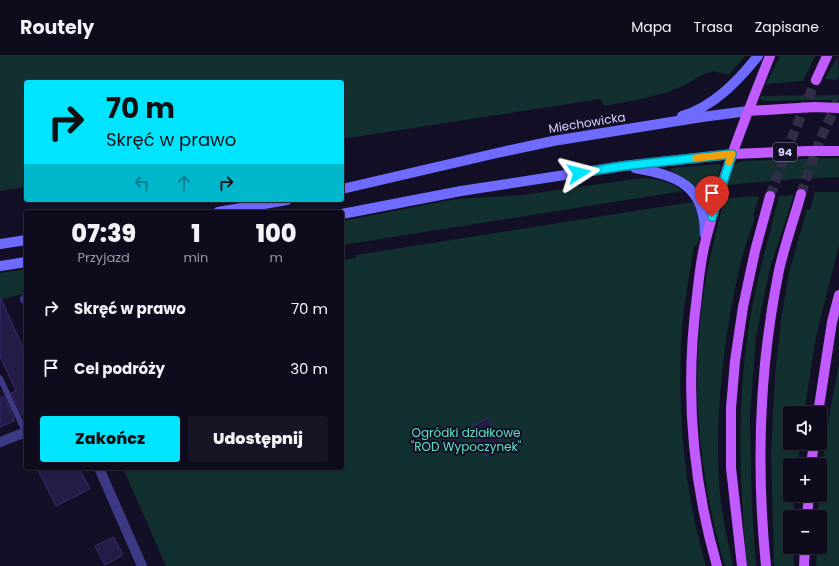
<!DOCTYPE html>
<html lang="pl">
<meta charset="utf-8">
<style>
:root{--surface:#0e0b1c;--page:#171425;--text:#f1f3f6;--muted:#9b9ba3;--line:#2e2b3b;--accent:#00e5ff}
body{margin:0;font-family:Poppins,sans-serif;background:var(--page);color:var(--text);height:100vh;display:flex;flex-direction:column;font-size:15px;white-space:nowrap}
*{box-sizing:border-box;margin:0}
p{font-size:13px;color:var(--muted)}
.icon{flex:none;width:22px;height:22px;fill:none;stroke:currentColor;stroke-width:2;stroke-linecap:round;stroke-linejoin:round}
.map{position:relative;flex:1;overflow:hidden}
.drawer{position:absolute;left:24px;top:154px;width:320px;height:260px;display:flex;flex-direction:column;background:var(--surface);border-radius:4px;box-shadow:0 1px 3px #0004,0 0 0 1px var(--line)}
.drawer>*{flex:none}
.hud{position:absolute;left:24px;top:24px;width:320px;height:122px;border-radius:4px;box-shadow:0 1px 3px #0004,0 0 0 1px var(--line);background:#00e5ff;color:#111;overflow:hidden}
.tools{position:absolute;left:783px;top:350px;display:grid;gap:8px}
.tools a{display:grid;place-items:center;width:44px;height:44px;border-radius:4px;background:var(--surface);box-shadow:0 1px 3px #0004,0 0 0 1px var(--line);font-size:20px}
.pin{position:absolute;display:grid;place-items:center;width:34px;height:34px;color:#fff;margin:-41px -17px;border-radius:50% 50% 50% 0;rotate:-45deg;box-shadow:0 0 4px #0007}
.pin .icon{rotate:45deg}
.me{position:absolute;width:44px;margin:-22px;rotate:81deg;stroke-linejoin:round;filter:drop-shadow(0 0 3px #0008)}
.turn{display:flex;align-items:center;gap:14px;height:84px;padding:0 16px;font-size:18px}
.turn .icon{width:52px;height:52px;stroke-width:2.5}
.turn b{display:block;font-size:28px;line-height:34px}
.lanes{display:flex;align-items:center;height:38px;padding:0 16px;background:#0003;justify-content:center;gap:20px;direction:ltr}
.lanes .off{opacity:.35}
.eta{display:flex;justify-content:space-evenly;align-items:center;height:68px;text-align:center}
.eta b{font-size:24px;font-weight:800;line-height:28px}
.action{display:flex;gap:8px;margin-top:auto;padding:8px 16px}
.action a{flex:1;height:46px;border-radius:4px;background:var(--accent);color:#111;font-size:16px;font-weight:800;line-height:46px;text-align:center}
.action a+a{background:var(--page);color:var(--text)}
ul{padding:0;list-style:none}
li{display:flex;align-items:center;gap:12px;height:60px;padding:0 16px}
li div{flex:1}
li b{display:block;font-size:15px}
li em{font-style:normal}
header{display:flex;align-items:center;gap:24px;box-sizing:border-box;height:56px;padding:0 20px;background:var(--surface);border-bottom:1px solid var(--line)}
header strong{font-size:19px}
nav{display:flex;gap:22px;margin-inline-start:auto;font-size:14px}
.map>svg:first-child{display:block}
</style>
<header>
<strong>Routely</strong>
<nav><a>Mapa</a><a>Trasa</a><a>Zapisane</a></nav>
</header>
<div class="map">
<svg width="839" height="510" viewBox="0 0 839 510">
<rect width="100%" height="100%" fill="#130f26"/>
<path fill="#12302f" d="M0 0H745L729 19 713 15 702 19 685 29 668 36 642 43 604 50 601 43 342 83V26H26V131L0 135Z
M780 0H815L803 25 766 28Z
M838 0 839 20 837 24 825 23Z
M839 39V44L762 45 760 42 761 40Z
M839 102V121L795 123 727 129 734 109 741 105Z
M720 108 721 110 715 130 696 133 685 122 671 115V113L672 112Z
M643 122C658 123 671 126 683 135L342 189V165L456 143 521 139Z
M815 136H839V189L816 281 804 357H790V387H800L798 409H790V439H795L793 461H790V491H793L794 510H774L771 396 775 319 781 264 789 217 807 153H810Z
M794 139 770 212 756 280 750 362 752 451 756 510H747C739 425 736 337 752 252 759 214 770 177 779 140Z
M754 140 759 141 753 160 755 161C750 177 744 193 740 210 724 278 715 357 719 426 721 455 727 482 733 510H725C697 417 689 313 707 217 712 192 718 168 724 143Z
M692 146C700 158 704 178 696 190L694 189C689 223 682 257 681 291 678 365 685 439 706 510H166L123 412H342V204L356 202V199Z
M26 213V237L0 244V217Z
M839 308V510H816L817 491H820V461H818C820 412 829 356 839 308Z"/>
<path fill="#241b47" stroke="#3b2d73" d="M0 241 26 298V358L22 359 11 337 16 335 0 300Z
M4 340 14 362V365L0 371V342Z
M487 362 503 390 486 400 471 371Z
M37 412H79L90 433 56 450Z
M114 481 123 499 105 509 95 490Z"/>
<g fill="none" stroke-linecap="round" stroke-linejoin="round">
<path stroke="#312d47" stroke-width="10" stroke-dasharray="10 5" stroke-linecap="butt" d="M801 138 819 86 839 43
M770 140 793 79 816 24"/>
<path stroke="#3d3a85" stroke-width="5.5" d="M0 322 25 376"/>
<path stroke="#3d3a85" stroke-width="10" d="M25 243 26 244
M0 386 26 376
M99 412 142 510"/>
<path stroke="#6f6bff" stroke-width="10" d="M682 60C713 51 738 25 758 0
M635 112C678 120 705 129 705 179
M342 133 497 97 553 85 702 61 748 55
M218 156 287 144
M342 158 461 135 623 110 732 98
M0 188 26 184
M0 210 26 206"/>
<path stroke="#c25bff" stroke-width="10" d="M816 24 827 0
M748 55 814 51 839 52
M732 98 807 95H839
M818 357 832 266 839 239
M811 409 814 387
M807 461 809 439
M717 510C692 423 685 330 697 240 699 221 701 201 706 183 722 120 746 60 770 0
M742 510 731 412V352L735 305 743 251 755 195 770 140
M766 510C756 411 759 312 779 214 785 188 794 163 801 138
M804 510 805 491"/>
</g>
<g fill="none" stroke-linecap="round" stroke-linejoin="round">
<g stroke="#0095a6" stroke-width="10">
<path id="route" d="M579 117 623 110 732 98 712 161"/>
</g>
<use href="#route" stroke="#00e5ff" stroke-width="7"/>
<path stroke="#f59e0b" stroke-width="7" d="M696 102 732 98 729 106"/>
</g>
<g text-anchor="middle" stroke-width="4" stroke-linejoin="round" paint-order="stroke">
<rect fill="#130f26" stroke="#9e99be" stroke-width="1" x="773" y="87" width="24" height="18" rx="3"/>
<g font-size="11" font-weight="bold" fill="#d9d4ff">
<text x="785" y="100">94</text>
</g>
<g font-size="12" fill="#d9d4ff" stroke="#130f26">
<text transform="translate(587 67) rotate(-9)" y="4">Miechowicka</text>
</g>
<g font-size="12" fill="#5fe0c0" stroke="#130f26">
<text x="466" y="381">Ogródki działkowe<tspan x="466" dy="14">"ROD Wypoczynek"</tspan></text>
</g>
</g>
</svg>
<div class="tools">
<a><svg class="icon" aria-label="sound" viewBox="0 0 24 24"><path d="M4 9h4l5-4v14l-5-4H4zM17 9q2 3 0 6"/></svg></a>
<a>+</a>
<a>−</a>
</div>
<div class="pin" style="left:712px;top:161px;background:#d93025"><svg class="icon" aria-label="arrive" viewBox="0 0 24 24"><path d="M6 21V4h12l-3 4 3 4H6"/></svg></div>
<svg class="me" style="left:579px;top:117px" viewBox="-20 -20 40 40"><path d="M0-17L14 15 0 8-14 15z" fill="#00e5ff" stroke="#fff" stroke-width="4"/></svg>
<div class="hud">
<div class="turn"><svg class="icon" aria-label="right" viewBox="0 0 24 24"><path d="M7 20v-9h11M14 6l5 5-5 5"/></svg><div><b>70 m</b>Skręć w prawo</div></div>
<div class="lanes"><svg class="icon off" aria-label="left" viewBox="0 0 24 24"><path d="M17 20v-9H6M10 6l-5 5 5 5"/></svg><svg class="icon off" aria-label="ahead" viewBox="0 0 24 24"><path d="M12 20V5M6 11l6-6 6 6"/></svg><svg class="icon" aria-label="right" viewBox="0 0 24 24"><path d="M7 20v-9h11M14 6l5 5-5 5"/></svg></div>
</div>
<section class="drawer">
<div class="eta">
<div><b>07:39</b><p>Przyjazd</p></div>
<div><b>1</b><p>min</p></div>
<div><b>100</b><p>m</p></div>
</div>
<ul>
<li><svg class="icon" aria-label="right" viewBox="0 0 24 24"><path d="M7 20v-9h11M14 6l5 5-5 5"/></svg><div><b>Skręć w prawo</b></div><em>70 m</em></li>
<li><svg class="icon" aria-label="arrive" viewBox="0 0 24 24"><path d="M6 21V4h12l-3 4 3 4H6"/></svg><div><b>Cel podróży</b></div><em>30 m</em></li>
</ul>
<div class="action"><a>Zakończ</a><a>Udostępnij</a></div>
</section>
</div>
